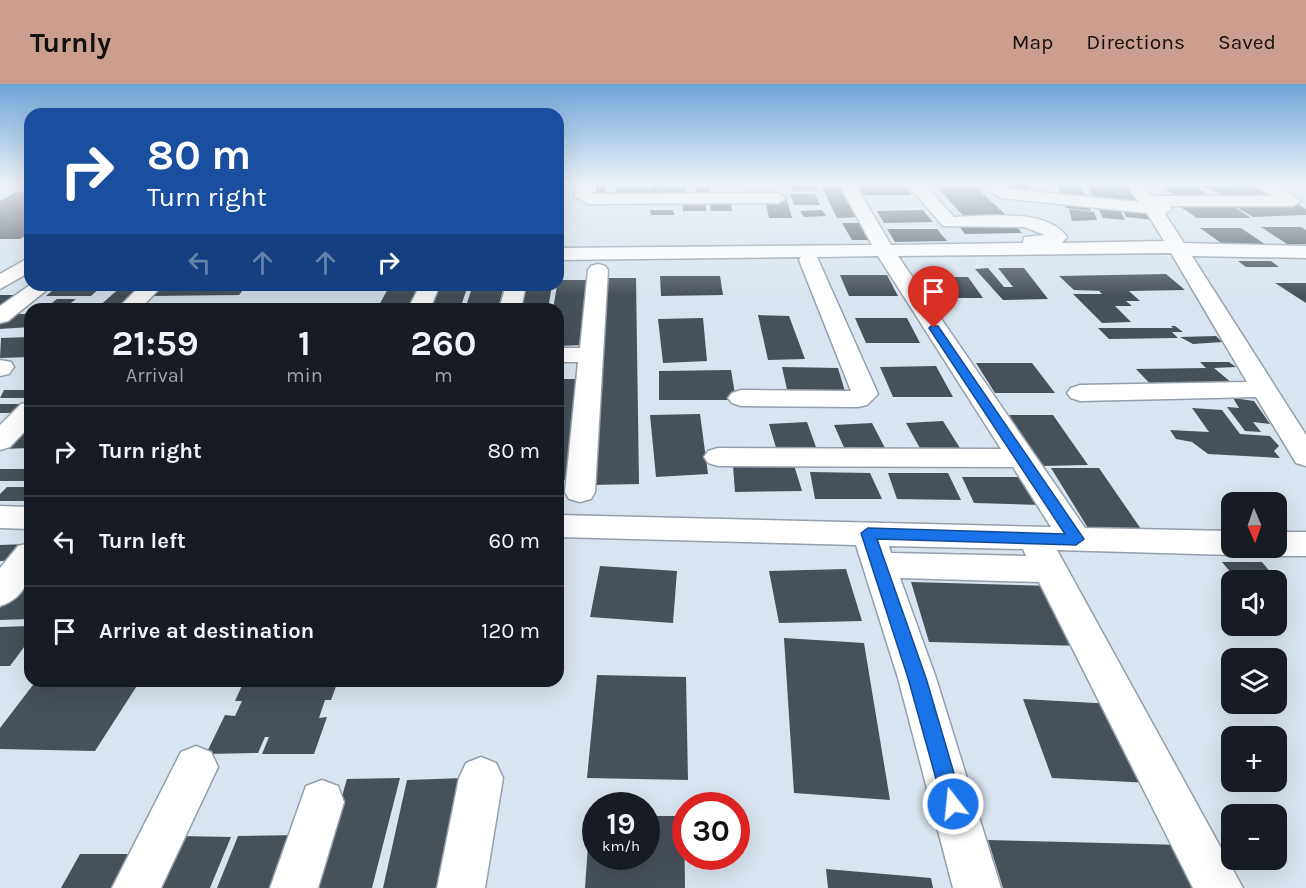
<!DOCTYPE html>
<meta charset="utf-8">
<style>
:root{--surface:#171b24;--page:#20242c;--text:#f1f3f6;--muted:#9ea1a6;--line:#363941;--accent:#cb9e8f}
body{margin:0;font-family:Karla,sans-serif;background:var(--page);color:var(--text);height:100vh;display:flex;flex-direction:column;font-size:22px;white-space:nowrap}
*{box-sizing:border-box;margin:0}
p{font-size:20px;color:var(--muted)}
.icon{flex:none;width:33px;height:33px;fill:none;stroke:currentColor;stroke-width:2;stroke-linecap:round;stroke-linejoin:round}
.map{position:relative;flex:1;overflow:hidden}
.drawer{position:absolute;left:24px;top:219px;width:540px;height:384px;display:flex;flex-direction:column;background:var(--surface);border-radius:18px;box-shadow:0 6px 24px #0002}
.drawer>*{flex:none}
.guide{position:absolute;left:24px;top:24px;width:540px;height:183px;border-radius:18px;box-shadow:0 6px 24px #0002;background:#1a4fa0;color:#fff;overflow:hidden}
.needle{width:39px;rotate:178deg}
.fabs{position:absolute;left:1221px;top:408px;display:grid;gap:12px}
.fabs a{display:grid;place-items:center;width:66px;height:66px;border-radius:12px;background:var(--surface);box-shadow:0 6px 24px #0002;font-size:30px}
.speed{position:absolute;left:582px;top:708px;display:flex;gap:12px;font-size:30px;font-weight:700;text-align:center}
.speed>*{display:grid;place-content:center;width:78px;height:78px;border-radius:50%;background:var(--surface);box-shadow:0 6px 24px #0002;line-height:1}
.speed small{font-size:15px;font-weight:400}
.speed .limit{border:9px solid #d22;background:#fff;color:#111}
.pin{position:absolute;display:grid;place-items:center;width:51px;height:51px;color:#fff;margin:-62px -26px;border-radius:50% 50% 50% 0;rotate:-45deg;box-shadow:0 0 6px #0007}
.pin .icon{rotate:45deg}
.me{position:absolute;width:66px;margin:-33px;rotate:344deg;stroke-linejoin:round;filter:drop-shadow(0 0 4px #0008)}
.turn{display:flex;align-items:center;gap:21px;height:126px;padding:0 24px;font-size:27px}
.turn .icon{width:78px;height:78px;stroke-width:2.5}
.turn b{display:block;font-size:42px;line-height:51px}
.lanes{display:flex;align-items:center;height:57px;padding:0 24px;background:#0003;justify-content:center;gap:30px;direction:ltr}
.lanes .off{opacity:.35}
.eta{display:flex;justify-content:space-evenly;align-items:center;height:102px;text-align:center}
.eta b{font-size:36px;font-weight:700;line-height:42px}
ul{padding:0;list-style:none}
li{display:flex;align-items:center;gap:18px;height:90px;padding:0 24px;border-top:2px solid var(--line)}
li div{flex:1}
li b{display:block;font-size:22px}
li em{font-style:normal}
header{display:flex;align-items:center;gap:36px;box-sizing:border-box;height:84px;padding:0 30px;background:var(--accent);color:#111}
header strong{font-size:28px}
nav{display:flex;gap:33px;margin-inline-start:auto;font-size:21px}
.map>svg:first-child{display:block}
</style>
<header>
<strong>Turnly</strong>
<nav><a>Map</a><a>Directions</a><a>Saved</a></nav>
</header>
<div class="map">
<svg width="1306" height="804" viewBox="0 0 1306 804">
<rect width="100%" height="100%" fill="#d8e4ef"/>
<path fill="#47515a" d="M596 100H606L605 111H596Z
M651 100H666L667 104 686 103 687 111H616V104H652Z
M903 100 912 111H865L858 101Z
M1005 100H1028L1032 110 1007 108Z
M1057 100 1080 101 1086 116 1062 114Z
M1087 100H1128L1140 117H1095Z
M814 101 818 106 793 107 790 102Z
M1258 101 1276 110 1245 111 1255 116H1234L1203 102Z
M695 103H709L711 112H697Z
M822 103H846L863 133 837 134Z
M937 103H976L1009 134 966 135Z
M1196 103 1219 117 1178 118 1166 110H1174L1163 104Z
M16 108H30V149L20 155H0V117Z
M790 110H815L820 121H794Z
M765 115 787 116 792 134H769Z
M683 116H705L706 127H683Z
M1063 116 1088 119 1091 127 1066 124Z
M1294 118 1306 125V131L1253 133 1231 120Z
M710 120H731L732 127H711Z
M1096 120 1118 122 1125 136 1103 134Z
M1231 121 1251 134H1197L1179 122Z
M1122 123 1145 125 1154 136 1126 133Z
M1069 125 1094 128 1097 136 1072 137Z
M650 126H673L674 131H651Z
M822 126 826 132 804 133 800 127Z
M923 126 933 138 884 139 877 127Z
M842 139H864L875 156H852Z
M1014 140 1022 149 965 150 958 141Z
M1261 143H1301L1306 146V160H1287Z
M1200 144H1241L1266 161H1224Z
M887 145H937L947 157 895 158Z
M1238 177H1271L1279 183H1246Z
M988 184 1004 203H1013L998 184H1024L1048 215 1003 216 975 185Z
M1166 190 1185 206 1129 207 1140 217H1126L1132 222H1115L1131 238 1102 239 1073 210H1102L1099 207H1105L1074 206 1059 192Z
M840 191H887L898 212H849Z
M660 192H720L723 211 661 212Z
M921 193H968L983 214H934Z
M604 194H636L639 400 591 401Z
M558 196H588L584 261 558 262V225H553Z
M1275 199H1306V219Z
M59 201H103L91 212H46Z
M123 201H147L121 225H96Z
M164 201H247L239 211 152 212Z
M390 201H421L410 225H377Z
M436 201H468L460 225H427Z
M473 201H504L498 225H465Z
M520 201H552L548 225H515Z
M0 211H19L0 225Z
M57 215H76L63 225H35L48 222Z
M226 220 222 225H132L136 222Z
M12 230H30V243L0 245V239Z
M758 231 789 232 805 275 768 276Z
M703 234 707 277 663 279 658 235Z
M855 234H907L920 259H866Z
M1171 242H1175L1183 248H1172L1178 254 1109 255 1098 244H1173Z
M1216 252 1222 258 1193 260 1180 253Z
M30 253V273L0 274 1 254Z
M1200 278H1229L1236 283 1214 284 1239 305 1156 306 1136 285 1206 284Z
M976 279H1032L1055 309H995Z
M936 282 953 313H893L880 283Z
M782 283 838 284 846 311 788 310Z
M731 286 736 316H659V287Z
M558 295H578L571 396H558Z
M4 306H30V314H0Z
M1233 314 1254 317 1270 340 1253 338 1261 348 1245 347 1227 323 1239 324Z
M0 320H30V321L21 329H0Z
M1192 324 1222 326 1240 350 1270 352 1279 362 1274 367 1280 374 1208 370 1192 358 1176 355 1170 346 1209 348Z
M700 330 708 390 656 393 650 331Z
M1009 331H1053L1088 381 1041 382Z
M30 335V364L0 365V364Z
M943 337 960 364 921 366 906 339Z
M807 338 817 366 777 367 769 340Z
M872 339 886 366 846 368 834 341Z
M794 381 802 407 735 408 733 382Z
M1051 384H1099L1141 445 1088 444Z
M0 385H30V397H0Z
M810 388 870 389 882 415H815Z
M888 389H948L961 416 897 415Z
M962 393H1029L1043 421 974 419Z
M7 403H30V417H0V410Z
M28 460 15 476 0 477V461Z
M1222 478H1262L1287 508H1276V496H1237Z
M600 482 677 487 673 539 590 533Z
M846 485 862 537 779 539 769 487Z
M911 498 1053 502 1083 562 929 558Z
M20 500H30V535L0 536V524Z
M30 542V555L10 582H0V543Z
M784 554 864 559 890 716 794 709Z
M597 591 686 593 688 696 587 694Z
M36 597H140L95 667 0 665V644Z
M244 597H287L285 602H300L302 597H338L331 616H325L319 634 327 633 314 670H262L269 653H265L258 669 206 670 225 631 235 632 242 617H235Z
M1023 615 1114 620 1151 699 1052 694Z
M400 694 372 804H315L347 695Z
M464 694 446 804H383L407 696Z
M590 732H596V772H646V732H684L685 804H585Z
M298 751 280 804H217L238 752Z
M179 752 231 753 210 804H153Z
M988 756 1184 761 1205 804H1003Z
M80 770H138L120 804H61Z
M826 785 931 794 933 804H828Z"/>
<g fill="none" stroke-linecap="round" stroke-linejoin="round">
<g stroke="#939faa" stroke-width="3">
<path id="minor" d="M577 100H593L591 110 778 109 786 114 778 119 588 120 574 112Z
M839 100H855L891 161 1023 159 1024 153 1045 151 1024 143 943 142 907 100H924L954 133C985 132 1047 124 1067 153L1062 159 1164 157 1147 129 1001 114 993 109 991 100H1007L1008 105 1139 118 1126 100H1142L1152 112H1272L1254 100H1273L1301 117 1293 122H1170L1172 125 1165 130 1184 159 1306 162V174L1192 172 1306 351V382L1296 379 1256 313 1080 317 1071 314 1067 309 1071 304 1080 301 1247 298 1171 169 898 172 1085 444 1232 447V464H1246L1244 467 1232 471 1057 466 1243 804H1193L1039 498 900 494 936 594 1001 804H953L898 594 856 461 558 453V431L1051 443 1013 383 718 382 708 379 704 373 708 367 718 364 1001 365 878 172 817 173 878 310 867 321 858 323 741 322 732 319 728 314 732 309 741 306 851 307 799 176 801 173 558 176V164L872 161ZM889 462 1023 465 1026 472 891 469Z
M30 173V188L0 205V190Z
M598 180 605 182 608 186 595 408 591 415 580 418 569 415 565 408 578 278H558V264H580L588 186 591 182Z
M30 201H53L8 237 0 239V222Z
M141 201H163L140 225H117Z
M420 201H440L430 225H408Z
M506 201H526L521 225H499Z
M0 276 11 278 14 283 9 290 0 292Z
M30 318V342L10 363 0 366V341L21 320Z
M0 422 30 423V445L0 444Z
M1276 448H1306V472H1276L1264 468 1262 464H1276Z
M30 459C30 487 32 511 0 522V484L18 462Z
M196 662 211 668 218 683 161 804H112L181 668Z
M481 673 496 679 503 694 485 804H437L459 694 466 679Z
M322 696 338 702 344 718 318 804H270L306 702Z"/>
</g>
<use href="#minor" fill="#fff" fill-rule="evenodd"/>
</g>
<linearGradient id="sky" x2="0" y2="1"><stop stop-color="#6ca4d8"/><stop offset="0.47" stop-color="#edf3f8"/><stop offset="1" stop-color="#edf3f8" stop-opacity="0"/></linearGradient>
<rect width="1306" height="212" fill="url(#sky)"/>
<path fill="#1a73e8" stroke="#114b97" stroke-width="1.5" d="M931 242H938L1084 455 1076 461 877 455 926 594 963 720 960 727 953 730 946 727 943 720 908 594 861 449 868 444 1065 450 929 244Z"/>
</svg>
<div class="fabs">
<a><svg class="needle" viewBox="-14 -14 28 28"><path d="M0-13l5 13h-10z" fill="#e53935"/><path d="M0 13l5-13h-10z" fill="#9ea1a6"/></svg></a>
<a><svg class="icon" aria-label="sound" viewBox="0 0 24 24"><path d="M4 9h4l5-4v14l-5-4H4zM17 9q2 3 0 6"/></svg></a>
<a><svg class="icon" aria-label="layers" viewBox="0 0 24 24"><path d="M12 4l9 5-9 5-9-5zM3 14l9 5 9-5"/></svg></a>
<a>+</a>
<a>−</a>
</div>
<div class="speed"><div>19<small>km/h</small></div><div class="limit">30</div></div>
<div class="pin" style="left:934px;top:244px;background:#d93025"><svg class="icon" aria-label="arrive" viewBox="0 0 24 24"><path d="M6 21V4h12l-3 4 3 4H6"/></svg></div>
<svg class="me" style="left:953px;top:720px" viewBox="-20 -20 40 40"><circle r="17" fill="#1a73e8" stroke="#fff" stroke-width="3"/><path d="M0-11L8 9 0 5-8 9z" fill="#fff"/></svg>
<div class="guide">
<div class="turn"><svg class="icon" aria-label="right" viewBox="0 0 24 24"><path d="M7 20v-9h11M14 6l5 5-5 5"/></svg><div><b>80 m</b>Turn right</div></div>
<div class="lanes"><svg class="icon off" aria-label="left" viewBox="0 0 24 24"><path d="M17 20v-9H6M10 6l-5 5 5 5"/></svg><svg class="icon off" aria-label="ahead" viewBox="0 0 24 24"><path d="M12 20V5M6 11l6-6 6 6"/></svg><svg class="icon off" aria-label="ahead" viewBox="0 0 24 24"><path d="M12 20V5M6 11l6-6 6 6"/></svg><svg class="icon" aria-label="right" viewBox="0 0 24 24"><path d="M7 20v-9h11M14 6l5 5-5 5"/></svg></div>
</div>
<section class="drawer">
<div class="eta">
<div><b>21:59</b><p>Arrival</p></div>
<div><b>1</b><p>min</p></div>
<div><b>260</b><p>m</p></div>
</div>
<ul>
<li><svg class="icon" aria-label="right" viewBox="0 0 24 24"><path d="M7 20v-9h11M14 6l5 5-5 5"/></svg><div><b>Turn right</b></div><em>80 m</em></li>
<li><svg class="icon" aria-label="left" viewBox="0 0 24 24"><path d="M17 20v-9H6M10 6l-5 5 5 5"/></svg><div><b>Turn left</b></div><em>60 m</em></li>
<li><svg class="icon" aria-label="arrive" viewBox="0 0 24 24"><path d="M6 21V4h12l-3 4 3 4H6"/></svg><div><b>Arrive at destination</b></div><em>120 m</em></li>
</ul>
</section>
</div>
